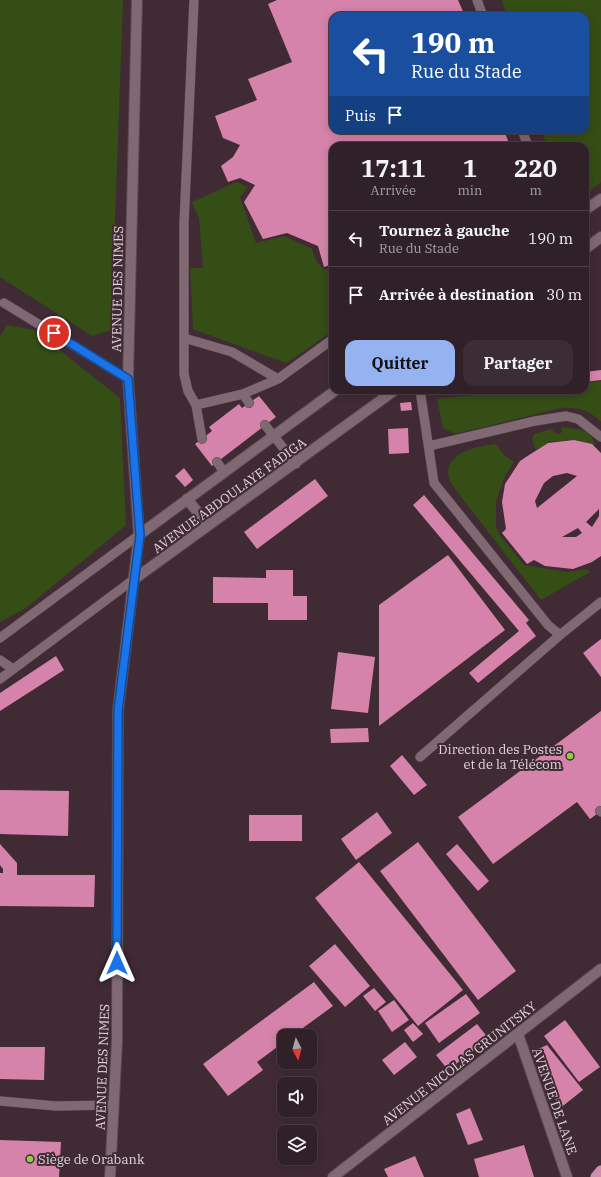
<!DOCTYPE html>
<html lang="fr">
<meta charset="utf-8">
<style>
:root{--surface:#302028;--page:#3c2d34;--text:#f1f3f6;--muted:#a8a3a8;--line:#4b3e45;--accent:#95b2f1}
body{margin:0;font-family:"IBM Plex Serif",serif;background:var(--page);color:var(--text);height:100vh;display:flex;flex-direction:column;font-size:15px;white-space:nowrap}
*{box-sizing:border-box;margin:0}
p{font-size:13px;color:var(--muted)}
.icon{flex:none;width:22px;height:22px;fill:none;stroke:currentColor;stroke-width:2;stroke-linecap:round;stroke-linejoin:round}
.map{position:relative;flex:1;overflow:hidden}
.side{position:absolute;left:329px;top:142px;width:260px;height:252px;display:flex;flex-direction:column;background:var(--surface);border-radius:12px;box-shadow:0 2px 10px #0003,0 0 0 1px var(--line)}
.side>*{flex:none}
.guide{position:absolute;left:329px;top:12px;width:260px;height:122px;border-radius:12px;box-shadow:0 2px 10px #0003,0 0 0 1px var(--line);background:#1a4fa0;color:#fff;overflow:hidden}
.needle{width:26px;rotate:174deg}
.controls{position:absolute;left:277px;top:1029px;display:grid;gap:8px}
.controls a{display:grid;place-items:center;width:40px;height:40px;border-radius:8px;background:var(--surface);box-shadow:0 2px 10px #0003,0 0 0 1px var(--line);font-size:20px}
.pin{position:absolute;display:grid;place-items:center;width:34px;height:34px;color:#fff;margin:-17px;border:2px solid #fff;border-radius:50%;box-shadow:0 1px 4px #0007}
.me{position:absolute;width:44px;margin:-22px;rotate:0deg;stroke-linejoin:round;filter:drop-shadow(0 0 3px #0008)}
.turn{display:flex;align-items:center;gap:14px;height:84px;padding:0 16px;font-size:18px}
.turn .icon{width:52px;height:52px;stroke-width:2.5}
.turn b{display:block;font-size:28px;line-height:34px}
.then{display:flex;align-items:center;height:38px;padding:0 16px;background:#0003;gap:8px;font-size:15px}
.eta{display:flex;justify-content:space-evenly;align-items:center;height:68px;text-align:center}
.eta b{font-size:24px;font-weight:800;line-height:28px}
.cta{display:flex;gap:8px;margin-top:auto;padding:8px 16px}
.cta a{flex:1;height:46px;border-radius:12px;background:var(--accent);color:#111;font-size:16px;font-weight:800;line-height:46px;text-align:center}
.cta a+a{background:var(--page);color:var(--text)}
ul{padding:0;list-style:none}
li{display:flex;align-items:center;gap:12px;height:56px;padding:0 16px;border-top:1px solid var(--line)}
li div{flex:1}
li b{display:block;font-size:15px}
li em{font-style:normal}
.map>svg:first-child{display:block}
</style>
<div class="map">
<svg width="601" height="1177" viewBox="0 0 601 1177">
<rect width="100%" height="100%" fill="#402b35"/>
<path fill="#344e16" d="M0 0H123L111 330 92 336 0 277Z
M502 0H601V182L585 194V146H547L542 130H585V16H507Z
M236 182 248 187 240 197 256 243 284 236 312 249 316 261 324 270 333 267V331L286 363 193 329 190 268H203L199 218 192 202Z
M7 325 34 330 120 398 126 525 26 608 0 622V336Z
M601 381V422C589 410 578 407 561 408L455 434 443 428 437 399 522 390H585V383Z
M562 427C576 429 592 428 595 445L574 440 549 442 536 450 532 439 534 434 552 429 554 433 559 434 562 432Z
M496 444 503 454 514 462 505 476 496 501V525L498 533 524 565 567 572 587 569 590 572 541 600 455 489C453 485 449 481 449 478 442 453 480 445 496 444Z"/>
<path fill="#d583ab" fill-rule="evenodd" d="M277 0H458L465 16H333V130H504L510 146H333V264L324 267 318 246 287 233 263 239 244 202 255 185 240 178 228 182 221 166 233 157 240 145 223 138 215 116 257 100 248 79 292 62 268 4Z
M601 370V380L585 382V372Z
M259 396 276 417 212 466 195 444 212 431 209 427 239 404 242 408Z
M411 402 412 410 401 411 400 403Z
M408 428 409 453 389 454 388 429Z
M574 440 592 444 601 453V556L592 562 573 569 545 566 534 560 527 564 502 533 506 529 502 502 505 484 520 461 526 457 548 443ZM567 473 577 476 537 508 535 501 544 483 553 476ZM599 509V516L592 527 586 522ZM578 528 582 533 576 537H562Z
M184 468 193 480 185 487 175 476Z
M315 479 328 496 257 549 244 532Z
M424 495 529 620 526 623 536 636 478 683 469 673 519 631 413 505Z
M448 555 505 630 379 726V605Z
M266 570H293V596H307V620H268V603H213V577L266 578Z
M601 639V677L583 653Z
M338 652 375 657 368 713 331 709Z
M56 656 64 670 0 711V693Z
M601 711V811L590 819 577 802 493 864 458 817Z
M368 728 369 742 331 743 330 729Z
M402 755 427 785 414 795 390 766Z
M0 790 69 791 68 836 0 834Z
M377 812 392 833 356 860 341 839Z
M249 815H302V841H249Z
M418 842 516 971 478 1000 380 871Z
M0 844 17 863V875H95L94 907 0 906V873H3V869L0 865Z
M457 844 489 881 478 891 446 854Z
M359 862 463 990 418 1026 315 898Z
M335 944 370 986 345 1007 309 966Z
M314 982 333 1006 292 1036H284V1042L257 1062 263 1070 228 1096 203 1064Z
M374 988 386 1002 375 1011 363 996Z
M466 994 480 1013 439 1043 425 1023Z
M394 1000 409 1020 392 1032 378 1011Z
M565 1020 600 1067 579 1082 544 1036Z
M413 1023 423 1034 413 1042 404 1030Z
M477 1024 489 1039 448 1070 436 1055Z
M405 1042 417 1057 394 1075 382 1060Z
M547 1045 583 1090 559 1109 538 1049Z
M0 1047H45L44 1080 0 1079Z
M470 1108 483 1140 468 1145 456 1114Z
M0 1140 61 1142 59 1177H0Z
M524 1145 534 1177H479L474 1159Z
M415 1156 424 1177H388L384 1169Z"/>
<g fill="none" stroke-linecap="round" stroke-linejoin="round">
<g stroke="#5a4952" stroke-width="10">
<path id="service" d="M194 0 184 224V374L188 391 196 405 243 394 278 379 333 339
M477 0 483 16
M522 130 528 146
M4 303 128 379
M184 338 232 352 278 379
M420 390 434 483 548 625 560 635
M243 394 249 403
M196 405 202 439
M265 425 296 464
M429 446 535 421 566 416 578 419 601 437
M217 462 224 472
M0 638 139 535
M0 660 13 669
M0 679 133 580
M420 757 560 635 601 602
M600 811 601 812
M0 1101 56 1106 114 1105"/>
</g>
<g stroke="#5a4952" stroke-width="12">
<path id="minor" d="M585 210 601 199
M585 249 601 237
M187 499 208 525
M139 535 336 390
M133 580 395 390
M518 1034 567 1177
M110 1177 117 1041 118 711 139 535 128 379 137 0
M333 1177 601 969"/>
</g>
<g stroke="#5a4952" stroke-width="12">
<path id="trunk" d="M596 1177 601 1171"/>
</g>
<use href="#service" stroke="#816974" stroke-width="9"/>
<use href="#minor" stroke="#816974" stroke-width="10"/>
<use href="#trunk" stroke="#ce90ae" stroke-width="11"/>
</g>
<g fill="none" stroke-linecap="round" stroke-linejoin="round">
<g stroke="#114b97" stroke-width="10">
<path id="route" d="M54 333 128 379 140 535 118 711 117 963"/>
</g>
<use href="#route" stroke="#1a73e8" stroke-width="7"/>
</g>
<g fill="#8ece43" stroke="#402b35" stroke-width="1.5">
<circle cx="570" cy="756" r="4"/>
<circle cx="30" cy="1159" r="4"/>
</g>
<g text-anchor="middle" stroke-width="4" stroke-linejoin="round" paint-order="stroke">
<g font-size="13" fill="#e1d3d9" stroke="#402b35">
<text transform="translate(117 289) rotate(-89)" y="5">AVENUE DES NIMES</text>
<text transform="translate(229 495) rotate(-36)" y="5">AVENUE ABDOULAYE FADIGA</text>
<text transform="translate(459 1063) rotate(-38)" y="5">AVENUE NICOLAS GRUNITSKY</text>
<text transform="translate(102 1067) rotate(-88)" y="5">AVENUE DES NIMES</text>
<text transform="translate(555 1101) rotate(71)" y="5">AVENUE DE LANE</text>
</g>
<g font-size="13" fill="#e1d3d9" stroke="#402b35" text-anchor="end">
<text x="562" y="754">Direction des Postes<tspan x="562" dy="15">et de la Télécom</tspan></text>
<text x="38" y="1164" text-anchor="start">Siège de Orabank</text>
</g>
</g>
</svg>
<div class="controls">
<a><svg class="needle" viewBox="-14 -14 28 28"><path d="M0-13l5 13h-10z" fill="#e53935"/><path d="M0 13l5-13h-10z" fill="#a8a3a8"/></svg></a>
<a><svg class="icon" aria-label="sound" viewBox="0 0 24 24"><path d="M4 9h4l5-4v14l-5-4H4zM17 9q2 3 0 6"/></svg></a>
<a><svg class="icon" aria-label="layers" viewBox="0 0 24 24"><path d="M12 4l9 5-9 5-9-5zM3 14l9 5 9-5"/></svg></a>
</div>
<div class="pin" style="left:54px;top:333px;background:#d93025"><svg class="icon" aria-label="arrive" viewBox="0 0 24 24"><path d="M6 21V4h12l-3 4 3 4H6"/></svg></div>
<svg class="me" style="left:117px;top:963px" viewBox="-20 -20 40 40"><path d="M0-17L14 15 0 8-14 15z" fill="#1a73e8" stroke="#fff" stroke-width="4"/></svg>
<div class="guide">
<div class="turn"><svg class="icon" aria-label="left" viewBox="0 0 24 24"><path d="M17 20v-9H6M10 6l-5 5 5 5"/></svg><div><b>190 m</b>Rue du Stade</div></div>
<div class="then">Puis<svg class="icon" aria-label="arrive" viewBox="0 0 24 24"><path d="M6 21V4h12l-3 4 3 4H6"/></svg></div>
</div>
<section class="side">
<div class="eta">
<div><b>17:11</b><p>Arrivée</p></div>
<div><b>1</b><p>min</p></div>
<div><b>220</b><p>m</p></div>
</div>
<ul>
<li><svg class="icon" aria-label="left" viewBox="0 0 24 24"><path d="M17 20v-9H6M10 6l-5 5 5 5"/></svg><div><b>Tournez à gauche</b><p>Rue du Stade</p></div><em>190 m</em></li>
<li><svg class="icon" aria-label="arrive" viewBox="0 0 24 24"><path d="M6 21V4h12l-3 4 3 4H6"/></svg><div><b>Arrivée à destination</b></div><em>30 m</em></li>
</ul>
<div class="cta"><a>Quitter</a><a>Partager</a></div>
</section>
</div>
